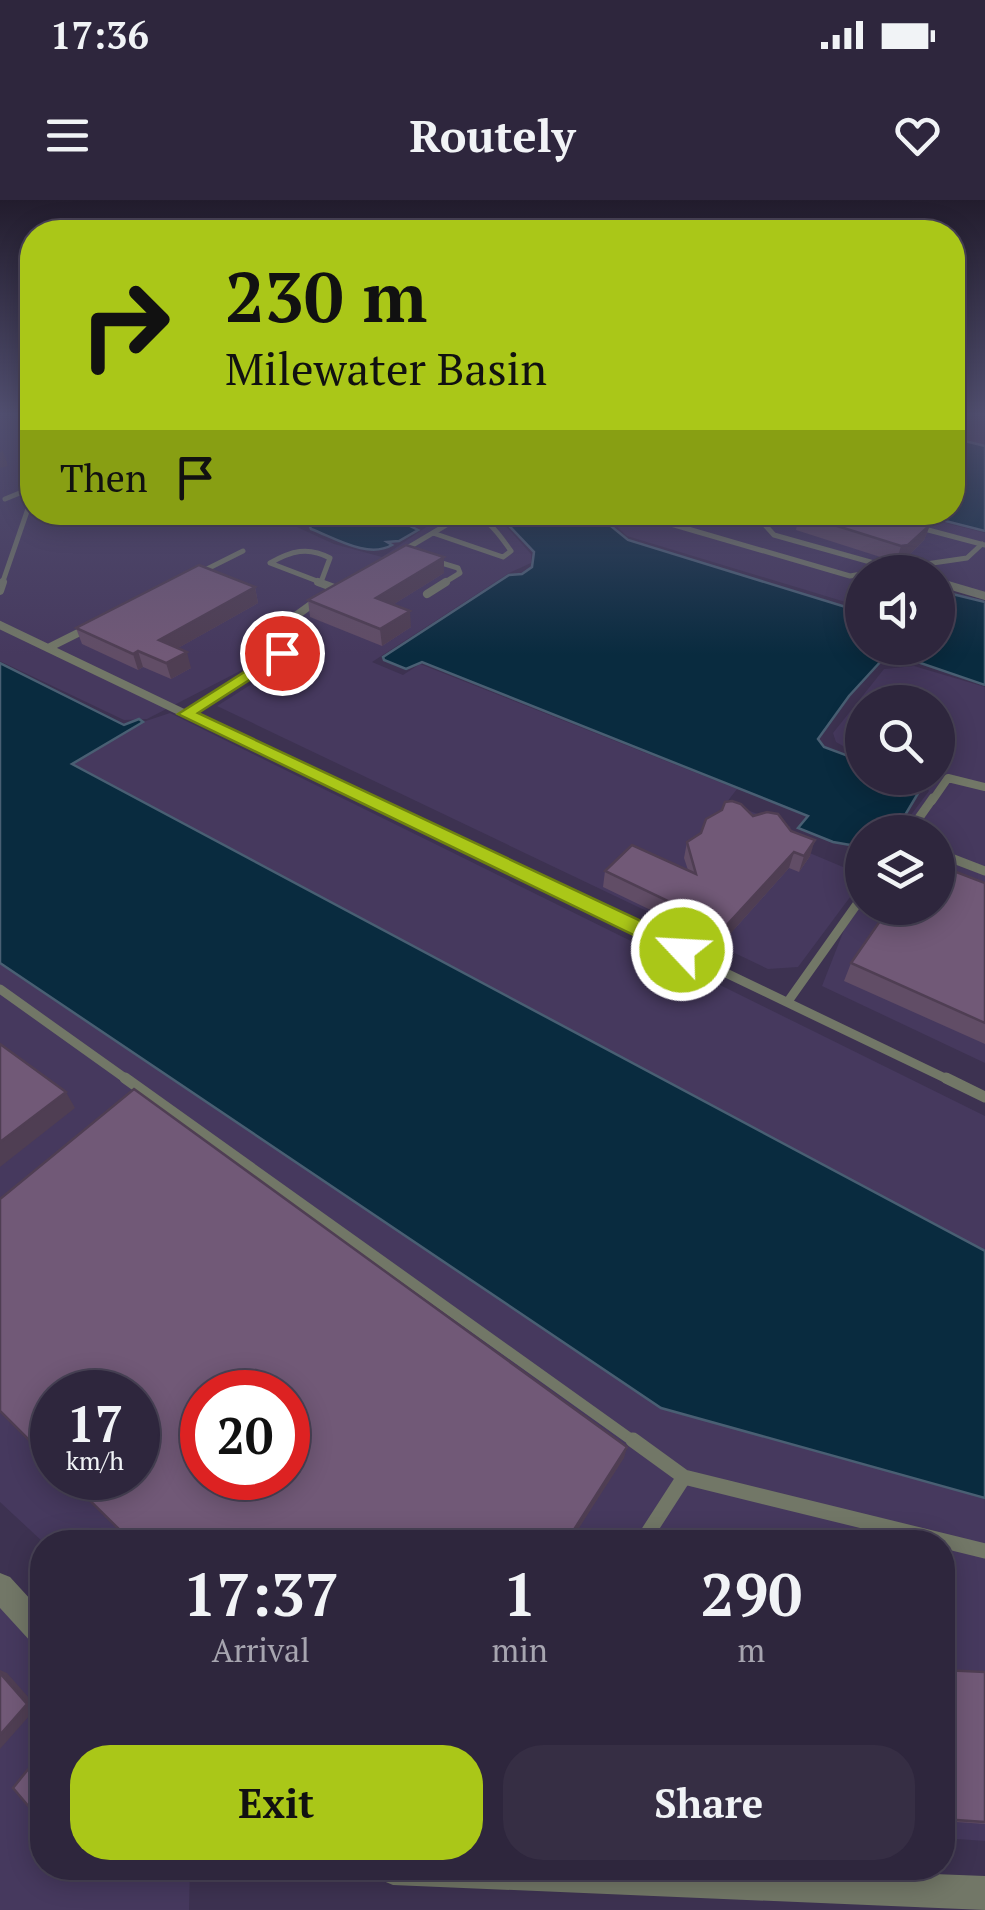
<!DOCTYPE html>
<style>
:root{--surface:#2e263d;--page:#362e44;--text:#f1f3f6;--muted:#a7a5b0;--line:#494357;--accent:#aac718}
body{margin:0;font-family:"PT Serif",serif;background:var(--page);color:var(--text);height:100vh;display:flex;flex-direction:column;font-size:38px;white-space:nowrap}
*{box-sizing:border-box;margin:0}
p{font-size:32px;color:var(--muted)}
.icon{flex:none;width:55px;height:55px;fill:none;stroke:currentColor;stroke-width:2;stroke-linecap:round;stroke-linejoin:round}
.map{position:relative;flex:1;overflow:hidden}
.drawer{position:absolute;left:30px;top:1330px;width:925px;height:350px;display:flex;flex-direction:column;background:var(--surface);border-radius:40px;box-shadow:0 5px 25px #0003,0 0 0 2px var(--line)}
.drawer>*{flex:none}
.hud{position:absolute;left:20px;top:20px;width:945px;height:305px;border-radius:40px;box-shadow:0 5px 25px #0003,0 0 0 2px var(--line);background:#aac718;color:#111;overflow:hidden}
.buttons{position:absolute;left:845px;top:355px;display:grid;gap:20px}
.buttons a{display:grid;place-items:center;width:110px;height:110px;border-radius:50%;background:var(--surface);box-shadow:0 5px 25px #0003,0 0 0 2px var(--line);font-size:50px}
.speed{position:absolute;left:30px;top:1170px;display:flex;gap:20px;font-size:50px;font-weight:700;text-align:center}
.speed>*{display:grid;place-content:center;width:130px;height:130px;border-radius:50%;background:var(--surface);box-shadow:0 5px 25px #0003,0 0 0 2px var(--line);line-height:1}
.speed small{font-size:25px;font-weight:400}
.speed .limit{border:15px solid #d22;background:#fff;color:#111}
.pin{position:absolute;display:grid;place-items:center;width:85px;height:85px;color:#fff;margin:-42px;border:5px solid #fff;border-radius:50%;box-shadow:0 2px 10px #0007}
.me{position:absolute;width:110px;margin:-55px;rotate:295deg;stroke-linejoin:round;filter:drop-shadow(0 0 8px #0008)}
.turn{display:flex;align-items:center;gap:35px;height:210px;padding:0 40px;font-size:45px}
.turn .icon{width:130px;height:130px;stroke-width:2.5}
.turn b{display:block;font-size:70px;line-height:85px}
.then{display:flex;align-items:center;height:95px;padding:0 40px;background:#0003;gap:20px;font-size:38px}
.eta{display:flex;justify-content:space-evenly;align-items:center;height:170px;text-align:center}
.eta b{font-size:60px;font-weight:800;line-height:70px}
.cta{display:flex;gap:20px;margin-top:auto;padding:20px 40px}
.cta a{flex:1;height:115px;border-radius:40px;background:var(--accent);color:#111;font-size:40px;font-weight:800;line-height:115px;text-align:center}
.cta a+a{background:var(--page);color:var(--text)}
.status{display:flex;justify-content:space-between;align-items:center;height:70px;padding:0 50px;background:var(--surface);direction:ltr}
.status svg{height:28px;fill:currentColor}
header{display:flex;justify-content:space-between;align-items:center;height:130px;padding:0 40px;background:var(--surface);font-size:45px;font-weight:800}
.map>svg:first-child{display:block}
</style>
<div class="status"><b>17:36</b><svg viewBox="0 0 49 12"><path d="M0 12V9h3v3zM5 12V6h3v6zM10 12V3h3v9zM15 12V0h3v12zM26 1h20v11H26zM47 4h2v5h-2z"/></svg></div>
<header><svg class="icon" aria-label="menu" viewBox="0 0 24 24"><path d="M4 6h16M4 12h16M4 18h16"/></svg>Routely<svg class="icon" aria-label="heart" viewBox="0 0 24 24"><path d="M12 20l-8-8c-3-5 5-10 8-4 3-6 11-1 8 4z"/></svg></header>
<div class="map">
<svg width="985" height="1710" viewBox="0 0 985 1710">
<rect width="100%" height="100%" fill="#3d3251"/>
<path fill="#46395e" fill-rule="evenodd" d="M0 215H32V312L321 313 297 327 334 344 382 357 447 313H494L531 354V363L509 373 372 462 403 475 420 464 737 589 727 602 791 627 786 631 793 646 862 675V681L798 767 768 769 217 506 316 443 273 454 147 519 124 520 0 461Z
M602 313H906L985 333V400L950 390 938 397V372H862V407L627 336Z
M914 466 985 487V863L822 786 862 684V708H938V632H898L929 591 923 581 914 578H938V502H862V557L836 542 833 533 884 469Z
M170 513 985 916V1051L71 564 143 522Z
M0 764 661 1208 985 1298V1641L943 1638 942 1342H43L0 1302ZM52 1192H138V1278H52ZM202 1192H288V1278H202Z
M0 1401 42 1452V1668H190L189 1710H0Z"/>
<path fill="#092b3f" stroke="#495f73" stroke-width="2.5" d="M953 238 985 246V331L914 313 952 312Z
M326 312H435V313L412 327 418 330 399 341 387 342 392 345C368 359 335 338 311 329L308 322Z
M497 313H595L628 340 862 412V448H938V405L948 393 985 402V485L906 458 883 459 849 496 818 539 824 547 862 561V578L913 581 920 590 895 632H862V647L833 642 798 628 808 616 422 462 406 469 384 460 383 457 509 375 522 374 532 367 534 352Z
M0 463 124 525 139 519 143 522 72 564 985 1051V1298L661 1208 0 763Z"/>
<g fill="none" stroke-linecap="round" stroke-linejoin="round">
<path stroke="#727767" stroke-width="5" d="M5 299 32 288
M646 312 664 322 850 376 862 374
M717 312 765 325 774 335 906 372
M765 325 789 312
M917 327 985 345
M399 353 463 315C487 314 498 333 511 351L503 357 433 333
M432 360 458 368 460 373 442 384
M871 372 967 358 982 344
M199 373 243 351
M321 382 330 358C308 346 291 351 270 363L325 384
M938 382 945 384
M2 384 32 297"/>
<path stroke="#727767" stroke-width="8" d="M318 382 337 389
M938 382 985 396
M0 391 3 382
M427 394 446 382
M0 425 367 601
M48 448 90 427
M186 514 282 453 290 420 319 399
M932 601 948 578 985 587"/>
<path stroke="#727767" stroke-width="9" d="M361 598 951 881
M909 632 933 598
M938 653 985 671
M0 789 129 881
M789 800 862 697"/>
<path stroke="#727767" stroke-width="11" d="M125 878 636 1243
M946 878 985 897"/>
<path stroke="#727767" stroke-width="15" d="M633 1240 684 1277
M642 1342 684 1277 985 1351"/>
<path fill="#727767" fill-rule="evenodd" d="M0 1373 10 1377 42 1412V1448L32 1443 0 1408Z
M376 1668H780L985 1676V1710L393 1685 381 1680Z"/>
</g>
<path fill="#614d66" d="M246 312H275L264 318Z
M799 314 930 325 924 340 903 361 896 362 796 330Z
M444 373 394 404 411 427 382 446 310 417 308 400Z
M255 387 258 403 178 448 191 468 171 479 143 467 138 470 82 444 76 428Z
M753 616 810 656 799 672 789 668 721 744 603 687 605 671 688 670 684 658 687 642Z
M985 683V844L844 781 851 763Z
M942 1470 985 1472V1624L942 1621Z"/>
<path fill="#4f3e53" d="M3 251 8 266 0 268V252Z
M263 312H275L264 318Z
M930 325 924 340 903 361 896 362 901 346Z
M444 357V373L378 414 376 398Z
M255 387 258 403 164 456 159 440Z
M410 411 411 427 382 446 380 429Z
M138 451 143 467 138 470 133 454Z
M187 452 191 468 171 479 166 463Z
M815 640 810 656 799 672 804 656Z
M794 652 789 668 721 744 724 728Z
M66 892 75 908 0 967V942Z
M627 1247 624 1258 570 1342H566Z
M0 1470 7 1473 37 1507 0 1549Z"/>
<path fill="#715977" stroke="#4f3e53" stroke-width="2.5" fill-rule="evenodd" d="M802 312H879L930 325 908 345 901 346 799 314Z
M406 345 444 357 376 398 410 411 380 429 308 400Z
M199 365 255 387 159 440 187 452 166 463 138 451 133 454 76 428Z
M732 601 741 604 753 616 767 612 778 614 791 631 815 640 804 656 794 652 724 728 605 671 632 645 696 674 687 642 701 633 706 619 722 610 725 602Z
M938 665 985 683V823L851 763 889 708H938Z
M0 844 66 892 0 942Z
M134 889 627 1247 566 1342H132L67 1278H138V1192H52V1263L0 1211V999ZM202 1192H288V1278H202Z
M942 1470 985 1472V1622L942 1619Z
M0 1473 27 1504 0 1535Z
M42 1552V1622L13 1588Z"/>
<linearGradient id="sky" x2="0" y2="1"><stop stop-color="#221c2d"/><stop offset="0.47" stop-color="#514f70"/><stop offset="1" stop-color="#514f70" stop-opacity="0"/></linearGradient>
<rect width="985" height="455" fill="url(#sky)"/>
<path fill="#aac718" stroke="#6e8110" stroke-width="2.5" d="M282 448 289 453 287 456 198 513 690 744 693 750 690 755H675L178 514Z"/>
</svg>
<div class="buttons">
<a><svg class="icon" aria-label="sound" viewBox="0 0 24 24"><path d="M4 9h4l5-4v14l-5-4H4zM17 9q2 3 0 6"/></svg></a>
<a><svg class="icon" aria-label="search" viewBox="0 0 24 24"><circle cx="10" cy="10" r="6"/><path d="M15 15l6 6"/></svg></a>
<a><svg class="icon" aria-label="layers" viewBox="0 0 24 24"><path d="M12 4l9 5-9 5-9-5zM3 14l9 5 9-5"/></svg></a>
</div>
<div class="speed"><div>17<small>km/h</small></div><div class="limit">20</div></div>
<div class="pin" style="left:282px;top:453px;background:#d93025"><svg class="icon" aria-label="arrive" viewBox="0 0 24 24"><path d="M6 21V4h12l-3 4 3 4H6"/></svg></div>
<svg class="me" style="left:682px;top:750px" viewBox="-20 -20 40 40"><circle r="17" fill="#aac718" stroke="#fff" stroke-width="3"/><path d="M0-11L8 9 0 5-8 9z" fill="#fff"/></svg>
<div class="hud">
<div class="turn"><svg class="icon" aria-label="right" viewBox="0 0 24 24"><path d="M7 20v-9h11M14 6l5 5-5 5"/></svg><div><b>230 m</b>Milewater Basin</div></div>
<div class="then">Then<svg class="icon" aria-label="arrive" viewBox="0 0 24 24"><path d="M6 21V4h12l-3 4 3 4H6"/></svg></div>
</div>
<section class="drawer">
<div class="eta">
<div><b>17:37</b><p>Arrival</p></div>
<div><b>1</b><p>min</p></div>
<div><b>290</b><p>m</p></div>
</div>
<div class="cta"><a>Exit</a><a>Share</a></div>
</section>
</div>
